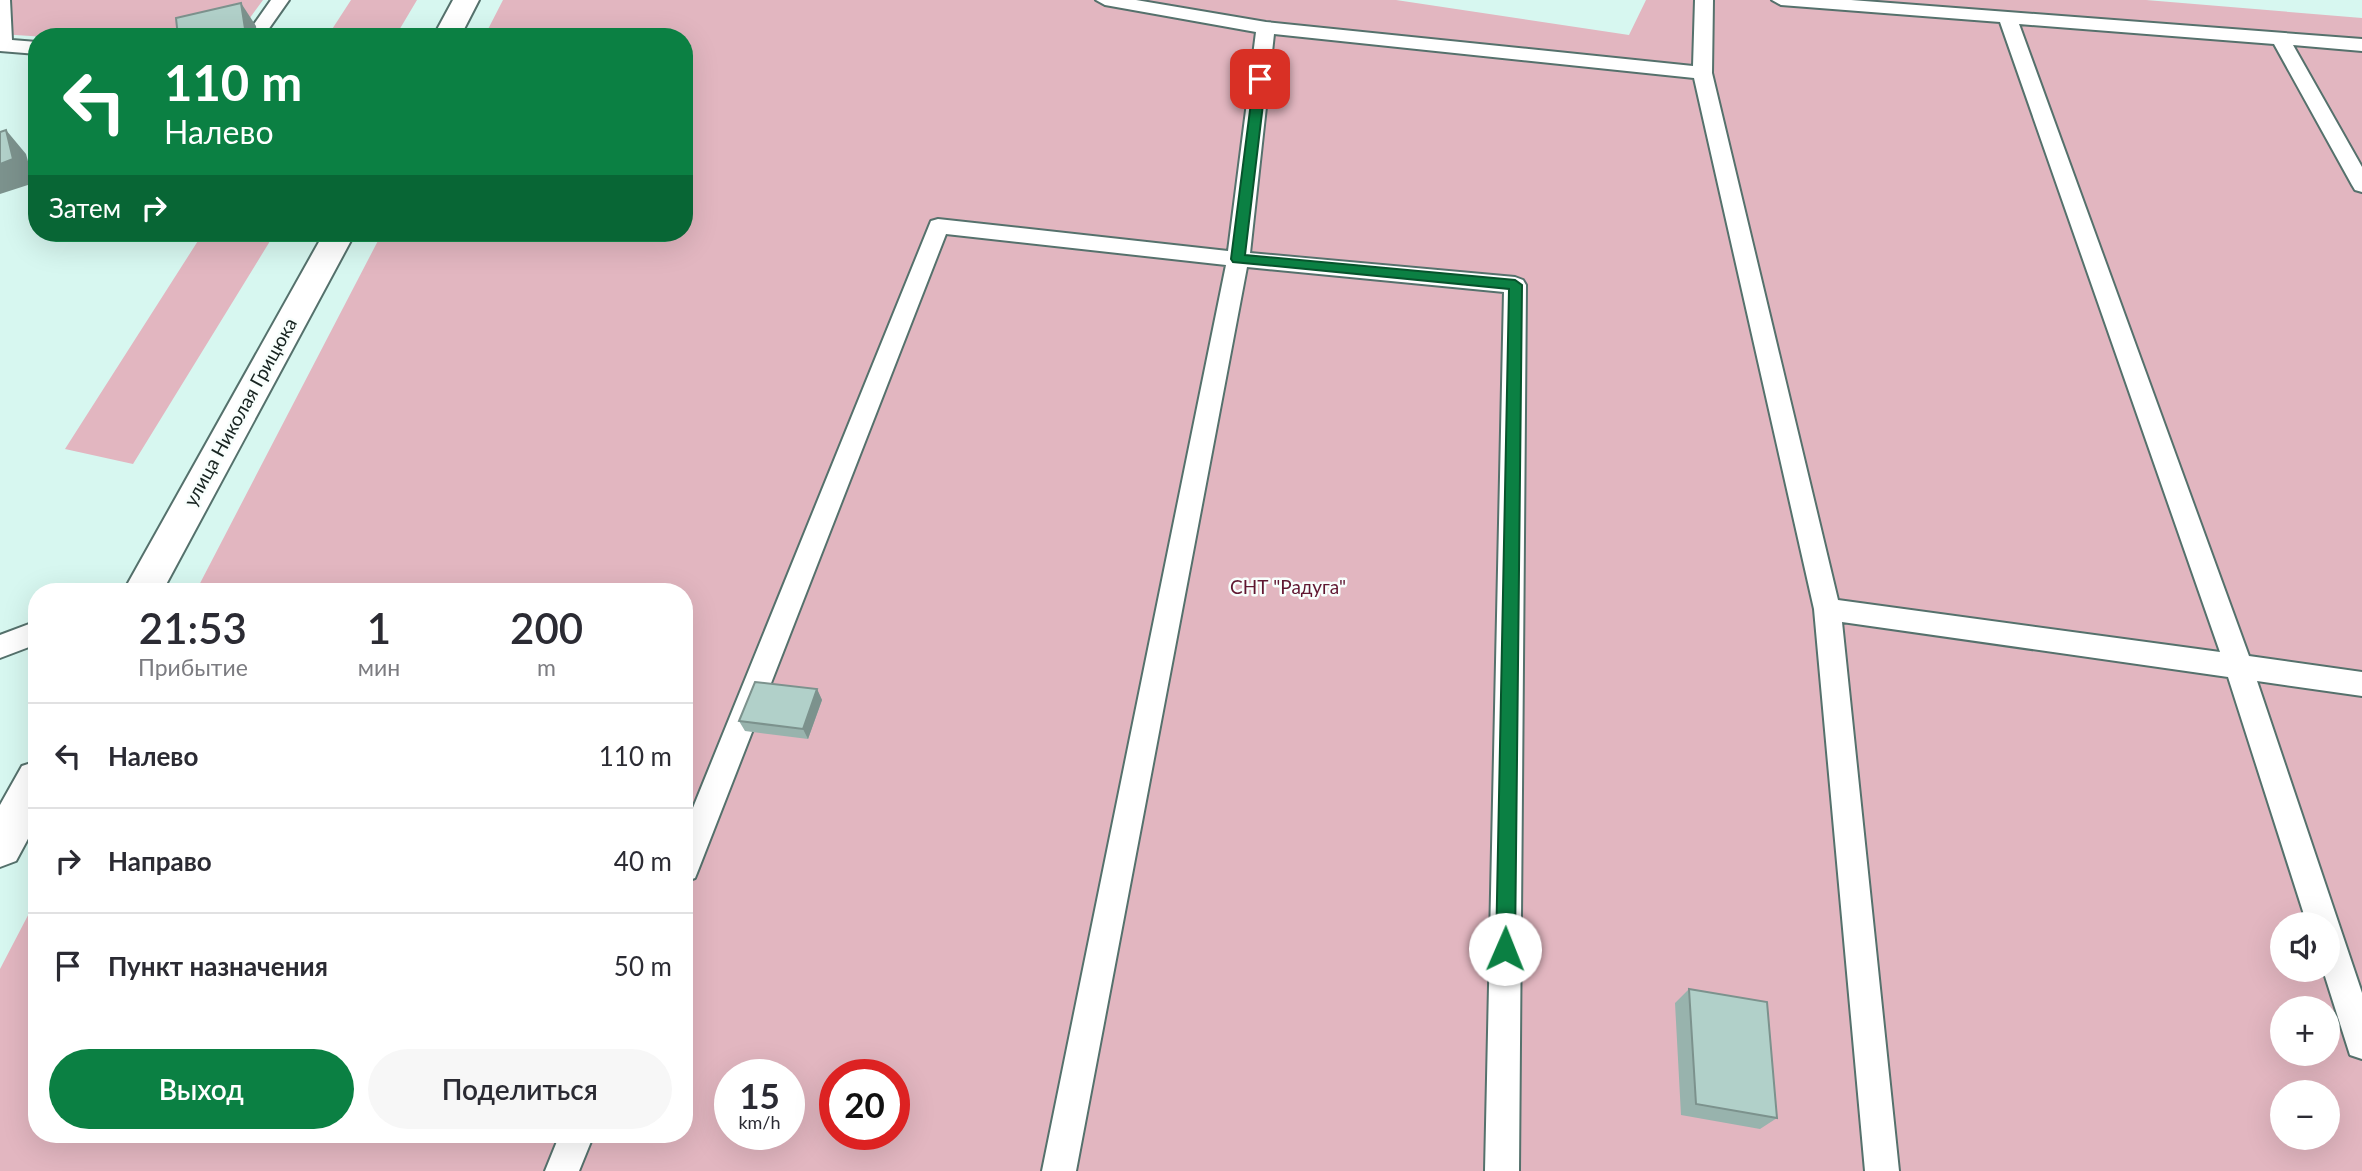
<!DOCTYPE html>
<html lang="ru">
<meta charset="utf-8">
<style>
:root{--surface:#fff;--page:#f7f7f7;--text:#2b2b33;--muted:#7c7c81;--line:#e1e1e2;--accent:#0b8043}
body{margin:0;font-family:Lato,sans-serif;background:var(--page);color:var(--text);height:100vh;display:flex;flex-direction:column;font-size:26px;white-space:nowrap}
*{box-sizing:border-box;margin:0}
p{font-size:23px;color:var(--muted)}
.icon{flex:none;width:38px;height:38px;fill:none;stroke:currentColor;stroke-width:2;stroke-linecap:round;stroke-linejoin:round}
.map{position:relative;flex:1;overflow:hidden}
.details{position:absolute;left:28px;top:583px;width:665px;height:560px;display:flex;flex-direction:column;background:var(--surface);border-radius:28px;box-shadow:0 7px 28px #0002}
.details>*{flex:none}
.guide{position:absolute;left:28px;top:28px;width:665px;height:214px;border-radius:28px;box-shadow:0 7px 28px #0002;background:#0b8043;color:#fff;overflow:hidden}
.controls{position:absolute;left:2270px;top:912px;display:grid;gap:14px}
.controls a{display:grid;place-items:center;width:70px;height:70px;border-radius:50%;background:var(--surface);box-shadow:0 7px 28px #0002;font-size:35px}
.speed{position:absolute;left:714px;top:1059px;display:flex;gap:14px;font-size:35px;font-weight:700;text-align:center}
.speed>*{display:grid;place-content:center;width:91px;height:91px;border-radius:50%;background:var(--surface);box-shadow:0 7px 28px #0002;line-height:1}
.speed small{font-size:18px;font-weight:400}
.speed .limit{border:10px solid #d22;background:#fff;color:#111}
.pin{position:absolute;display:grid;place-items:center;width:60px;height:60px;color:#fff;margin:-30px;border-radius:14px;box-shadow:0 4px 10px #0006}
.me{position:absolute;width:77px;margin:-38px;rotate:1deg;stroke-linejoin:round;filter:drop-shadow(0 0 5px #0008)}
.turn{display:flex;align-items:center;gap:24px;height:147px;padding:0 21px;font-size:32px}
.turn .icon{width:91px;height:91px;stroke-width:2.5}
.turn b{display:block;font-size:49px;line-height:60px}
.then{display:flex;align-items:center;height:66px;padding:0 21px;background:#0003;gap:14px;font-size:26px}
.eta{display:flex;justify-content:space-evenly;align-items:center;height:119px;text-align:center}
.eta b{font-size:42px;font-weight:600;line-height:49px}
.action{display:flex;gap:14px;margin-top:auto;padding:14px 21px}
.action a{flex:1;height:80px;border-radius:42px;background:var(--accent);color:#fff;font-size:28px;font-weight:600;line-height:80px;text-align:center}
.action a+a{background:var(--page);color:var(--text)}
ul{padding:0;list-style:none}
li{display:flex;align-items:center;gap:21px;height:105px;padding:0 21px;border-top:2px solid var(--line)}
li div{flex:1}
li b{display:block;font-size:26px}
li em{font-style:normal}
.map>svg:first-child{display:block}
</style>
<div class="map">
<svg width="2362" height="1171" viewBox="0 0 2362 1171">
<rect width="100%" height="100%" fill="#d7f7f0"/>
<path fill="#e2b6c0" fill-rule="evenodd" d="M0 0H263L236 37H46L0 34Z
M351 0H417L395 37H327Z
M503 0H1396L1629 35 1646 0H2146L2362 18V1171H0V969L37 898V1134H684V592L196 591 382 233H684V37H484ZM2282 924H2328V970H2282ZM2282 1008H2328V1054H2282ZM730 1074H789V1134H730ZM835 1074H894V1134H835ZM2282 1092H2328V1138H2282Z
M203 233H275L133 464 65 449Z"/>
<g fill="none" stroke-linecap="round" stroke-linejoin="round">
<g stroke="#55716c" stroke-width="4">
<path id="lane" d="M0 0H10L12 40 37 42V54L0 51Z
M271 0H289L263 37H245Z
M1096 0H1136L1266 22 1693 66 1695 0H1713L1712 73 1838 600 2220 652 2000 22 1781 5 1772 0H1851L2362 39V51L2293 45 2362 167V192L2355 190 2352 185 2274 44 2019 24 2249 656 2362 672V696L2257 681 2362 993V1059L2350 1055 2323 970H2328V924H2307L2228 677 1842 622 1899 1171H1865L1814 609 1694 78 1274 34 1250 253 1515 277 1523 280 1526 285 1519 1171H1485L1504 292 1247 267 1076 1171H1042L1226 265 946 234 699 868 695 878 684 882V830L931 221 938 219 1228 251 1256 32 1105 5Z
M37 621V644L0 658V635Z
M560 1134H594L579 1171H545Z"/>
</g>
<g stroke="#55716c" stroke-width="4">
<path id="street" d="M453 0H479L460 37H433Z
M324 233H355L162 592H123Z
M37 761V822L16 861 0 867V805L22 766Z"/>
</g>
<use href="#lane" fill="#fff" fill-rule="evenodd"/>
<use href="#street" fill="#fff" fill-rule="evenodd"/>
</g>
<path fill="#98b3ad" d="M817 689 822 700 808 739 745 731 739 721Z
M1689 989 1777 1118 1760 1129 1681 1115 1675 1003Z"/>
<path fill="#7c928d" d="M241 3 256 26 257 37H238Z
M6 130 26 154 34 183 0 194V164Z
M817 689 822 700 808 739 803 729Z"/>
<path fill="#b1d0c9" stroke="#7c928d" stroke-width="2" d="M241 3 246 35 238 37H178L176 18Z
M6 130 13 159 0 164V132Z
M755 682 817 689 803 729 739 721Z
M1689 989 1767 1002 1777 1118 1696 1104Z"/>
<path fill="#0b8043" stroke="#07532c" stroke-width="2" d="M1260 76 1266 79 1245 255 1515 280 1522 285 1515 949 1512 956 1505 959 1498 956 1496 949 1509 289 1233 262 1231 259 1254 79Z"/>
<g text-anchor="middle" stroke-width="5" stroke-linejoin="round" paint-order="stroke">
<g font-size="19" fill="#172320" stroke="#f8fefc">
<text transform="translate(240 412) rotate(-61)" y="7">улица Николая Грицюка</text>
</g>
<g font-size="19" fill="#601731" stroke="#f8fefc">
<text x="1288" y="594">СНТ "Радуга"</text>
</g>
</g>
</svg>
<div class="controls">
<a><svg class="icon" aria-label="sound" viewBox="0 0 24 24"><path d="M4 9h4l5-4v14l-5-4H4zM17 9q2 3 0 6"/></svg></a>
<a>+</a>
<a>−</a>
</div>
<div class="speed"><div>15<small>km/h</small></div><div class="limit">20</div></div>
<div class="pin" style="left:1260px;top:79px;background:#d93025"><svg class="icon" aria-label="arrive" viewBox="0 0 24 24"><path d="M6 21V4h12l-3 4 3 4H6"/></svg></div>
<svg class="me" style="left:1505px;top:949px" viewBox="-20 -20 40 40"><circle r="19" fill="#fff"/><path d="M0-13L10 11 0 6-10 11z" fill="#0b8043"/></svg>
<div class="guide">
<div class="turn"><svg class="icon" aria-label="left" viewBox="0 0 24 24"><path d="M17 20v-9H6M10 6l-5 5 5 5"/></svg><div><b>110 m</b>Налево</div></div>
<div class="then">Затем<svg class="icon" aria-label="right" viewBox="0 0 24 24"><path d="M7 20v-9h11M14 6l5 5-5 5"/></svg></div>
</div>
<section class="details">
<div class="eta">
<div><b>21:53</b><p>Прибытие</p></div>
<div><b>1</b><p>мин</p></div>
<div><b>200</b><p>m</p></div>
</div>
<ul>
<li><svg class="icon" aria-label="left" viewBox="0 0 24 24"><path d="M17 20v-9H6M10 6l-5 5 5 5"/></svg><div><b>Налево</b></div><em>110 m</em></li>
<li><svg class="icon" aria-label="right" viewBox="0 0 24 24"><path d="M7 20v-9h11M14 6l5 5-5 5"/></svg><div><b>Направо</b></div><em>40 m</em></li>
<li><svg class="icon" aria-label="arrive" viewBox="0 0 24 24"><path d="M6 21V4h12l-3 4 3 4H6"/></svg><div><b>Пункт назначения</b></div><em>50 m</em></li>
</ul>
<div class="action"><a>Выход</a><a>Поделиться</a></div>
</section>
</div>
